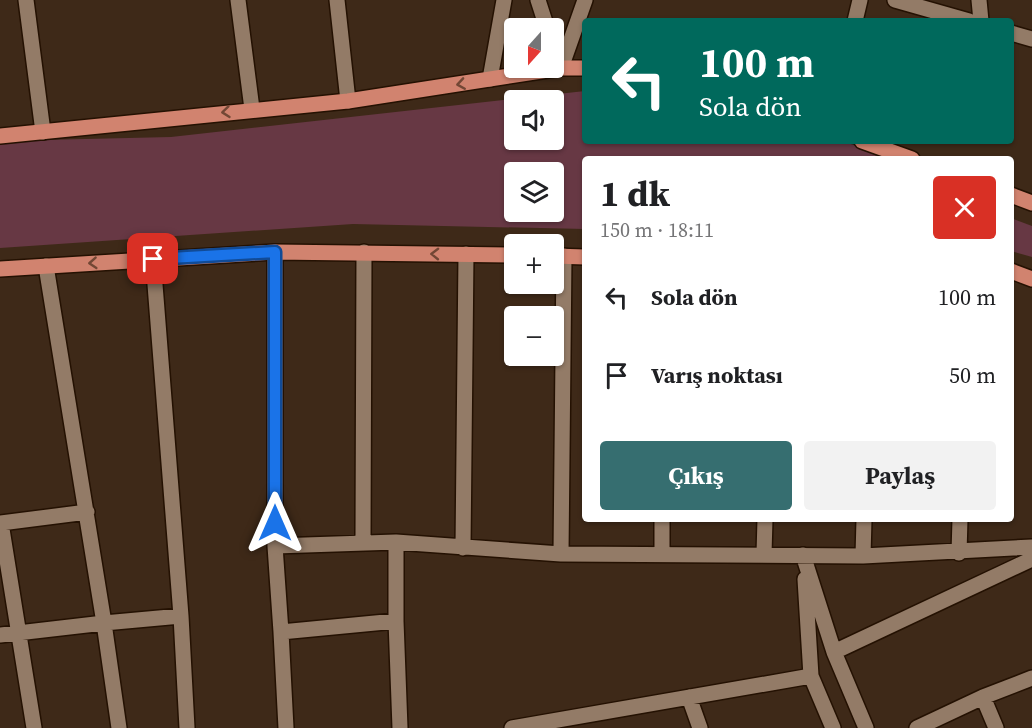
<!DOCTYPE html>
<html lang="tr">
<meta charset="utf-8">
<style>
:root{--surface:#fff;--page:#f2f2f2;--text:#202124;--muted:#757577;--accent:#366e70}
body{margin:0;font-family:"Source Serif 4",serif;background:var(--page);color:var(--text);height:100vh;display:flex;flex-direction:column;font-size:22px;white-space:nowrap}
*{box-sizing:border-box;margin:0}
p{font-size:20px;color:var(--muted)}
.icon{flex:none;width:33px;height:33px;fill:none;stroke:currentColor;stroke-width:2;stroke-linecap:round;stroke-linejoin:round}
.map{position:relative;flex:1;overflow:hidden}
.sheet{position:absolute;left:582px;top:156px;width:432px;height:366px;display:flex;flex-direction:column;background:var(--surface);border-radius:6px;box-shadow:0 2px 4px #0004}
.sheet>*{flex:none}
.guide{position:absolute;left:582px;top:18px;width:432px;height:126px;border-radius:6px;box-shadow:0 2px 4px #0004;background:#00695c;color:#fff;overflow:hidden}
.needle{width:39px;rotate:201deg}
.buttons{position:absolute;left:504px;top:18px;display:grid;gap:12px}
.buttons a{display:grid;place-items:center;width:60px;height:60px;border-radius:6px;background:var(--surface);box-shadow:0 2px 4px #0004;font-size:30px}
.pin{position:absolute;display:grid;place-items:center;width:51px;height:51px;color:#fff;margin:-26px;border-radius:12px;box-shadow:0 3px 9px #0006}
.me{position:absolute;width:66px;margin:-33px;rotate:0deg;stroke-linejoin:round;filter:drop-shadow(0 0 4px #0008)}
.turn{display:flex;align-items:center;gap:21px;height:126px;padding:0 18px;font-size:27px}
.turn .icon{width:78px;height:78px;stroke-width:2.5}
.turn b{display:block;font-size:42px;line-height:51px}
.round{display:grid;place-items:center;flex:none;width:63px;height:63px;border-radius:6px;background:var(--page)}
.summary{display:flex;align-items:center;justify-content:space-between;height:102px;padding:0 18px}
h1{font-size:36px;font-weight:700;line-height:45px}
.cta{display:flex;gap:12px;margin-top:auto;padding:12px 18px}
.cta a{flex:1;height:69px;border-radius:6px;background:var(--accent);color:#fff;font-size:24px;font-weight:700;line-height:69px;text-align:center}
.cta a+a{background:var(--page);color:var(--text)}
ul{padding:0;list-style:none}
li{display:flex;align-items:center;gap:18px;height:78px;padding:0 18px}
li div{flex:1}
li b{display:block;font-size:22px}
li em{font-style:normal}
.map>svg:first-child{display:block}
</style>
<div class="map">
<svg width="1032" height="728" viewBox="0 0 1032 728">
<rect width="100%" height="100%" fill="#3e2918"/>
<path fill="#673844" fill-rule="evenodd" d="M585 91V141H842L882 155 880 159H585V229L353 224 0 248V141L171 137ZM514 100H554V140H514ZM514 172H554V212H514Z
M1011 218 1032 226V257L1011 251Z"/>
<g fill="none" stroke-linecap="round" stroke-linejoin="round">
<g stroke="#241102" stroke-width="18">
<path id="minor" d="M26 0 43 132
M238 0 252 109
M337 0 348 101
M538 0 547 28
M895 0 969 21
M979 0 981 21
M855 21 860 0
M1011 33 1032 39
M554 47 561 68
M561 68 585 0
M490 79 504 0
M275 252V546L396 542 561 554 863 556 1032 547
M153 259 181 616 187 728
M46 266 104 623 181 616
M363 542 364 252
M396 542V621
M275 546 281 632 396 621 400 728
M463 548 466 254
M662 553V519
M959 553 960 519
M561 554 564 256
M764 554 765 519
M803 555 834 652 866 728
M863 556 864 519
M805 579 811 676 833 728
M281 632 286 728
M0 635 104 623 119 728
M834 652 1032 559
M689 697 700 728
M983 697 996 728
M34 728 1 523 87 512
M512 728 811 676
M917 728 983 697 1032 678"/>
</g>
<g stroke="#241102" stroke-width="18">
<path id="major" d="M0 136 348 101 561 68H585
M862 141 912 159
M1011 195 1032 203
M554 256 585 257
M0 269 275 252 514 255
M1011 271 1032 279"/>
</g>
<use href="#minor" stroke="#937b67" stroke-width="15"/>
<use href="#major" stroke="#d1836f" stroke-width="15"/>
</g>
<defs><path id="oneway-chevron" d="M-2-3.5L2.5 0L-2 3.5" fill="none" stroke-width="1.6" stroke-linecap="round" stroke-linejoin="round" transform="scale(1.5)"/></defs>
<g stroke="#724735">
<use href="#oneway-chevron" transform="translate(461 84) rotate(171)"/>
<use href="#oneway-chevron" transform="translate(226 112) rotate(174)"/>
<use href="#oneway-chevron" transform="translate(435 254) rotate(-179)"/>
<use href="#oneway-chevron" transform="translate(93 263) rotate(176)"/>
</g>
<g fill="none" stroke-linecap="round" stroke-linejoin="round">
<g stroke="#114b97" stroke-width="15">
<path id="route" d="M153 259 275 252V523"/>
</g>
<use href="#route" stroke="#1a73e8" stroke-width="10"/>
</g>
</svg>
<div class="buttons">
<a><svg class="needle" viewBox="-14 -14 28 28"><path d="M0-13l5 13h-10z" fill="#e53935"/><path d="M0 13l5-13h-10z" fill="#757577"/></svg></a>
<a><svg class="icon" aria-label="sound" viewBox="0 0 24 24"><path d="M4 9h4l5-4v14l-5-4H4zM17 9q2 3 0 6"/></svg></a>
<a><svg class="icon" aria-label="layers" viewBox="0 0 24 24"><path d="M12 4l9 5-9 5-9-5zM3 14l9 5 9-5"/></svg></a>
<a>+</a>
<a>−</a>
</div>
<div class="pin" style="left:153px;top:259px;background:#d93025"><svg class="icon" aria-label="arrive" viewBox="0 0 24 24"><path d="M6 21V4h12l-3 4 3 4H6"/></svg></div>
<svg class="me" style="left:275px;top:523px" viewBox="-20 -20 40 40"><path d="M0-17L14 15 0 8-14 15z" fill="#1a73e8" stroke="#fff" stroke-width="4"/></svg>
<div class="guide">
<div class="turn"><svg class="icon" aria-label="left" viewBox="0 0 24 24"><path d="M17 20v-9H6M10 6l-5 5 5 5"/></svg><div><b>100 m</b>Sola dön</div></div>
</div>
<section class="sheet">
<div class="summary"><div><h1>1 dk</h1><p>150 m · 18:11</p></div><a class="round" style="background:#d93025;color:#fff"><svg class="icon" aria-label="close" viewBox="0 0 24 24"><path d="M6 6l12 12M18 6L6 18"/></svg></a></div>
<ul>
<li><svg class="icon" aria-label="left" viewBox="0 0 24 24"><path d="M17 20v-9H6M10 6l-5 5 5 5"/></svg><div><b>Sola dön</b></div><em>100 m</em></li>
<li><svg class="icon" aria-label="arrive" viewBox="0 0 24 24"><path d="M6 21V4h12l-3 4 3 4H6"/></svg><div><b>Varış noktası</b></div><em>50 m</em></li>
</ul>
<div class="cta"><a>Çıkış</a><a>Paylaş</a></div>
</section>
</div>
